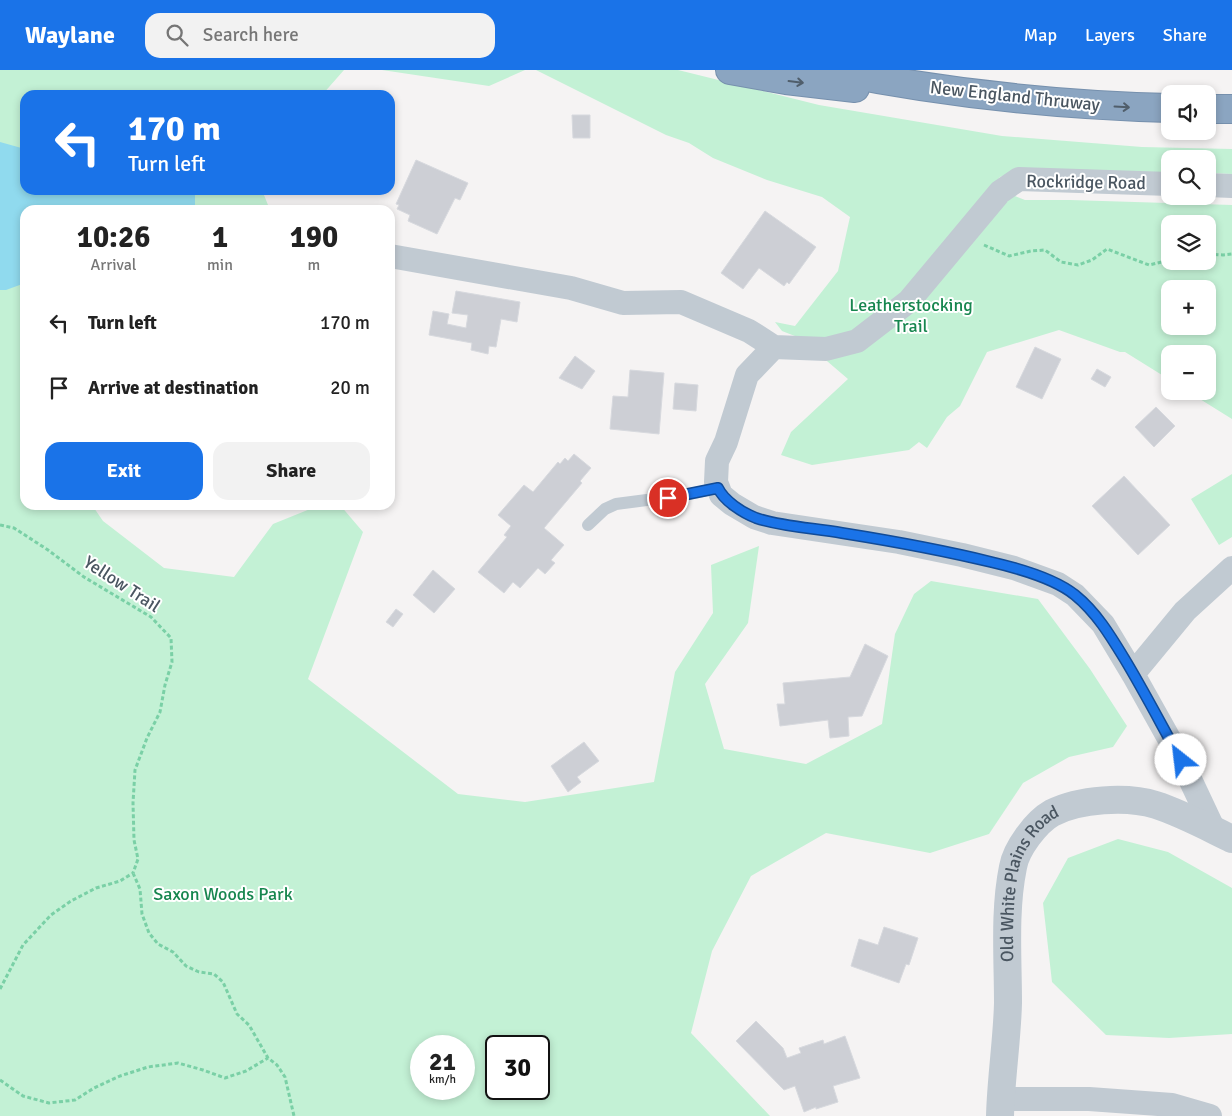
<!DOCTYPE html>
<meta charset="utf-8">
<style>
:root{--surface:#fff;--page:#f2f2f2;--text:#222;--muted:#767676;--accent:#1a73e8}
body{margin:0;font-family:Signika,sans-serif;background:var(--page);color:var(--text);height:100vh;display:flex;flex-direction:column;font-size:19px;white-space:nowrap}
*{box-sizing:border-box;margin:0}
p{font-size:16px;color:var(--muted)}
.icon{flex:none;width:28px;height:28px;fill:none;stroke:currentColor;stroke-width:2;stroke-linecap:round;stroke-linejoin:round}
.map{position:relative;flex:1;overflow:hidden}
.details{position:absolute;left:20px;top:135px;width:375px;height:305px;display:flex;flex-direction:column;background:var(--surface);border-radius:15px;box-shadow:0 2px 8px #0003}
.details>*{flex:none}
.hud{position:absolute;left:20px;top:20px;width:375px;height:105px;border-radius:15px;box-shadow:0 2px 8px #0003;background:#1a73e8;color:#fff;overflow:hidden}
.tools{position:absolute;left:1161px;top:15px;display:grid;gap:10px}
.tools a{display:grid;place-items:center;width:55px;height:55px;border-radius:10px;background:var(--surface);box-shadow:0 2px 8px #0003;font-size:25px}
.speed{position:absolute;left:410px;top:965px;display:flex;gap:10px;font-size:25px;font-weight:700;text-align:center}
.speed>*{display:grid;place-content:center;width:65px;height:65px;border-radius:50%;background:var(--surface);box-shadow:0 2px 8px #0003;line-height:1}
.speed small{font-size:12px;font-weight:400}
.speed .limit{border:2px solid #111;border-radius:8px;background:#fff;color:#111}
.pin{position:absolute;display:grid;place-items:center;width:42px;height:42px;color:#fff;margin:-21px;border:2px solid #fff;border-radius:50%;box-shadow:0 1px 5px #0007}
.me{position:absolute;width:55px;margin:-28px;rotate:331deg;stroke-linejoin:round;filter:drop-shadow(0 0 4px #0008)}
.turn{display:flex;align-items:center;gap:18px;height:105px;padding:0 25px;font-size:22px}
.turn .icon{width:65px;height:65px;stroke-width:2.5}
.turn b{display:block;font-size:35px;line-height:42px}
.eta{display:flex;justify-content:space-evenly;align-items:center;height:85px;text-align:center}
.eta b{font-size:30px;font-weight:700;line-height:35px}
.primary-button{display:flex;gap:10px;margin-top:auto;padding:10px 25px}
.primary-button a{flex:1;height:58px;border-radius:15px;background:var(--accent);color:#fff;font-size:20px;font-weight:700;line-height:58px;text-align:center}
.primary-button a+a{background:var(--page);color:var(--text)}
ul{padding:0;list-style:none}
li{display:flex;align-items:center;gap:15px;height:65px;padding:0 25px}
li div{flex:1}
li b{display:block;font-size:19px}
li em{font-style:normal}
header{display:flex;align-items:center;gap:30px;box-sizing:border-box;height:70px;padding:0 25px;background:var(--accent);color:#fff}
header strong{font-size:24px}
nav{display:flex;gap:28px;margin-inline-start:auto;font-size:18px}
.search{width:350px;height:45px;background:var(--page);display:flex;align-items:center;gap:12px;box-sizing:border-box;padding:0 18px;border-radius:15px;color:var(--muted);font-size:19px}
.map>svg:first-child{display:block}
</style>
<header>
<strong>Waylane</strong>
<div class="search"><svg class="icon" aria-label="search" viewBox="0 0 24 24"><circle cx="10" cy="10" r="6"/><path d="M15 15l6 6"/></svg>Search here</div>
<nav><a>Map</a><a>Layers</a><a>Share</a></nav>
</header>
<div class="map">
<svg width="1232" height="1046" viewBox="0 0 1232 1046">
<rect width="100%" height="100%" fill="#f5f3f3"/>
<path fill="#c3f1d5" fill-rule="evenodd" d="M0 0H344L322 25H25V120H262L270 140H25V435H92L103 451 164 498 234 507 273 454 320 435H340L363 462 308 609 458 724 525 732 654 712 675 602 713 543 711 495 759 476 748 553 705 614 724 679 806 694 882 654 895 564 914 524 931 511 1038 529 1090 599 1127 656 1113 677 1069 687 1023 713 989 764 930 783 826 763 751 806 712 881 691 963 770 1046H0ZM421 976H464V1019H421ZM496 976H539V1019H496Z
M382 0H525L489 16Z
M536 0H678L819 35 1002 66 1142 77 1232 79V104L1208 103V89H1170V103H1010L1000 107 992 117 1025 130H1070L1232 135V349L1187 321H1208V284H1170V310L1125 282H1120L1059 260 987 282 960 336 947 347 927 378 919 372 909 380 812 395 781 385 791 362 848 309 800 268 782 261 775 252 795 256 838 201 850 147 822 127 767 110 713 88 689 73 666 65ZM1170 154H1208V191H1170ZM1170 219H1208V256H1170Z
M1232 404V467L1219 475 1191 429Z
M1118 769 1168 782 1232 818V964L1169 968 1106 965 1052 912 1043 833 1068 788Z"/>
<path fill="#90daee" d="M0 72 25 79V120H195V140H25V213L6 220H0Z"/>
<path fill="#cdcfd5" stroke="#d7d9de" d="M572 45H590V68H573Z
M416 90 468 113 460 130 455 128 437 164 408 151 410 145 397 139 399 135 396 134Z
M765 141 816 177 789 214 787 212 784 216 759 198 743 219 721 203Z
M456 221 520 232 517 252 501 249 496 277 489 276 488 284 471 280 472 273 429 265 433 241 449 244 447 254 466 258 468 245 452 243Z
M1035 277 1061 289 1042 329 1016 317Z
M575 286 595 301 582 319 559 308Z
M1097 299 1111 307 1105 317 1091 309Z
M630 300 664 303 659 364 610 359 613 326 628 327Z
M675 313 698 315 696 341 673 339Z
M1156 337 1175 356 1154 377 1135 357Z
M574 384 591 398 580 411 582 413 544 458 564 475 551 490 555 493 545 504 538 498 520 518 513 512 504 523 478 502 507 467 504 465 511 456 498 445 524 415 533 422 558 392 560 394 565 388 568 391Z
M1124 406 1170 455 1138 485 1092 436Z
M433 500 455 519 434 543 413 525Z
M396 539 403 544 393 557 386 552Z
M865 574 888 586 862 646 848 647 849 666 830 668 828 650 780 656 777 634H785L783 613 850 607Z
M584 672 599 691 577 707 581 712 568 722 551 696Z
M884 857 918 868 909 895 906 894 899 913 851 896 859 869 878 875Z
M756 951 783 978 787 988 801 983 799 978 823 970 824 974 845 966 860 1008 833 1016 838 1032 816 1039V1037L804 1042 795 1016 784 1020 736 971Z"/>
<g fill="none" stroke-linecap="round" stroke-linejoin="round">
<g stroke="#7690ad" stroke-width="30">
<path id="motorway" d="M730 0 786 10 855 18
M831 0C943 23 1056 35 1170 38
M1208 39H1232"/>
</g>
<path stroke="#7ad0a6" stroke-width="3" stroke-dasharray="4 2.5" stroke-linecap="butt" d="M984 175 1009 186 1031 181 1045 180 1061 192 1078 195 1092 190 1107 179 1149 195 1170 190
M1208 184 1223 185 1232 184
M0 455 14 458 48 480 84 507 151 547 171 568 172 592 165 615 160 642 147 668 135 700 133 733 134 770 138 789 133 803
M133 803 140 819 142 844 149 863 158 874 173 882 186 896 199 902 214 904 223 912 237 944 249 955 268 988 277 995 285 1007 294 1046
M0 919 23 875 51 845 71 831 96 818 120 811 133 803
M0 1010 23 1026 49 1033 75 1030 94 1018 120 1006 148 997 178 993 203 1000 225 1008 246 1001 268 988"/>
<path stroke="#c1cad2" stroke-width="12" d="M588 455 605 439 616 434 685 425 718 418"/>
<path stroke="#c1cad2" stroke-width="24" d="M1170 114 1019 109 1000 122 909 231 857 271 826 279 774 277 747 305 726 372 717 391 716 412 721 425 732 434 754 447 772 453 899 472 962 485 1014 498 1058 514 1075 525 1103 554 1133 604 1181 690 1214 760
M1208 115 1232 116
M390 186 571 218 623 233 681 232 749 261 774 277
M1133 604 1185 541 1232 498
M1001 1029H1089L1172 1035 1210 1046"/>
<path stroke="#c1cad2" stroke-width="28" id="s1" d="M1000 1046C1001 1008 1007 971 1008 933 1008 888 1004 841 1013 797 1016 779 1036 752 1052 743 1079 729 1127 726 1156 735 1181 743 1209 758 1232 769"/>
<use href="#motorway" stroke="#8ba5c1" stroke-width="28"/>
</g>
<defs><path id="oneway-shaft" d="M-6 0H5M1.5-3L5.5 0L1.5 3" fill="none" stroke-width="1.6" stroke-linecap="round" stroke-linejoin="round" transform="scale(1.25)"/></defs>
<g stroke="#505e6b">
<use href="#oneway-shaft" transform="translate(796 12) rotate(7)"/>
<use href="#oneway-shaft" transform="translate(1122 37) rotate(3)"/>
</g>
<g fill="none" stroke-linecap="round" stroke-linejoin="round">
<g stroke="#114b97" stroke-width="12">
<path id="route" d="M668 428 718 418C724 431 743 443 756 448 783 457 814 458 842 463 892 471 942 480 991 492 1017 498 1054 508 1075 525 1096 542 1110 565 1124 588 1144 621 1162 656 1181 690"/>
</g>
<use href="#route" stroke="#1a73e8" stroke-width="9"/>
</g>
<g text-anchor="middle" stroke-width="4" stroke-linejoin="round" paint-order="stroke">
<g font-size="18" fill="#4a5661" stroke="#fff">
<text transform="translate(1015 26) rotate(6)" y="6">New England Thruway</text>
<text transform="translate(1086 112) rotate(1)" y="6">Rockridge Road</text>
<text transform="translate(122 514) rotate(33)" y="6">Yellow Trail</text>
<text dy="6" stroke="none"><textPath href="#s1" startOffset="239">Old White Plains Road</textPath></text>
</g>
<g font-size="18" fill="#17864f" stroke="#fff">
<text x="911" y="241">Leatherstocking<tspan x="911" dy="21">Trail</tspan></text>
<text x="223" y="830">Saxon Woods Park</text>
</g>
</g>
</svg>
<div class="tools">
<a><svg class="icon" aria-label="sound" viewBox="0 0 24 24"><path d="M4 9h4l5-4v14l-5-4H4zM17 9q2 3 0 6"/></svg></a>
<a><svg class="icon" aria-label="search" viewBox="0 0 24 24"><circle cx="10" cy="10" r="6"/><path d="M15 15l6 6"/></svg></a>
<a><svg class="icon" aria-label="layers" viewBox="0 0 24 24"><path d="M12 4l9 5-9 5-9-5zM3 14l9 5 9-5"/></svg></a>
<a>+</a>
<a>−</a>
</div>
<div class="speed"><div>21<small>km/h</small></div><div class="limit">30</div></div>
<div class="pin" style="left:668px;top:428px;background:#d93025"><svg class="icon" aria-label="arrive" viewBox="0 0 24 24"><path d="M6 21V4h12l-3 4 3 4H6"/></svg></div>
<svg class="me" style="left:1181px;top:690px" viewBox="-20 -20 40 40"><circle r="19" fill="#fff"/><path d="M0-13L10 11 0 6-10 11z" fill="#1a73e8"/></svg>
<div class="hud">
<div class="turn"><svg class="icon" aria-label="left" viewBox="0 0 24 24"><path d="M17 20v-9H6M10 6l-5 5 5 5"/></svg><div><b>170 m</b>Turn left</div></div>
</div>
<section class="details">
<div class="eta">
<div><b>10:26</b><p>Arrival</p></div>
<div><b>1</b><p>min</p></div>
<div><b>190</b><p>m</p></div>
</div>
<ul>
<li><svg class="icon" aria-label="left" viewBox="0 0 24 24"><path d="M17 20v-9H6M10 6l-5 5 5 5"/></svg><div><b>Turn left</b></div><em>170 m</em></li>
<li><svg class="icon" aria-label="arrive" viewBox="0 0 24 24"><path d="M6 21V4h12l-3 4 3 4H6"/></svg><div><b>Arrive at destination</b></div><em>20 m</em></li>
</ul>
<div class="primary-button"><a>Exit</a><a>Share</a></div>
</section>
</div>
